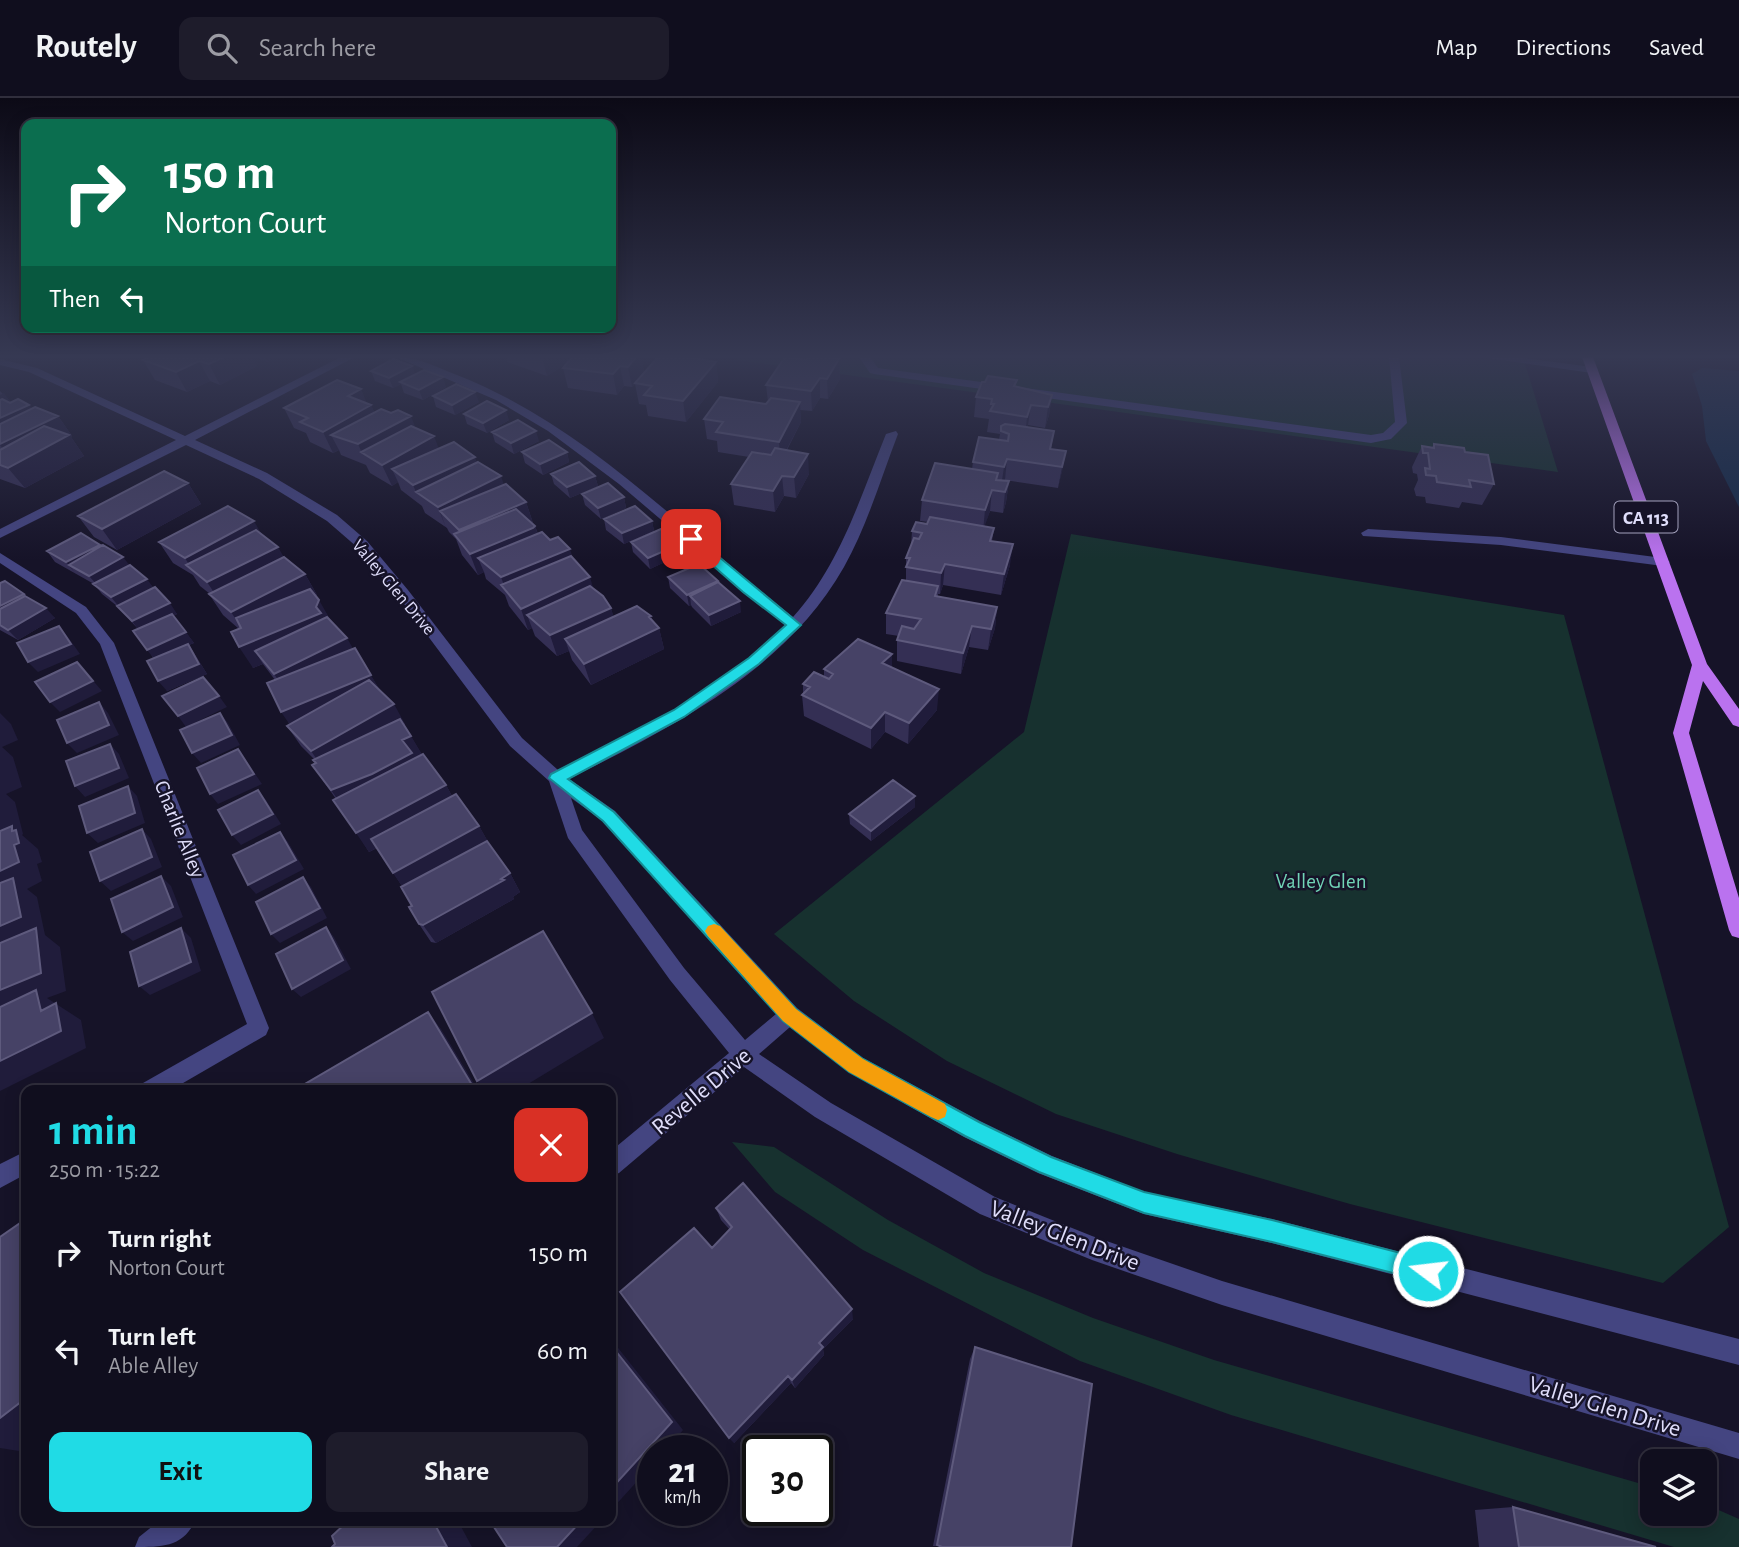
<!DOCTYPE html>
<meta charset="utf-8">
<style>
:root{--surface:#100e1e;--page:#1e1c2b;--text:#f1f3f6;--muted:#9c9ca4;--line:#302e3c;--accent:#20dbe5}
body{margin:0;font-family:"Alegreya Sans",sans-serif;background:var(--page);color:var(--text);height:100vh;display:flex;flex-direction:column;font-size:26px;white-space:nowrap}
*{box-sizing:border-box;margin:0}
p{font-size:23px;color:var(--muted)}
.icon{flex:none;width:38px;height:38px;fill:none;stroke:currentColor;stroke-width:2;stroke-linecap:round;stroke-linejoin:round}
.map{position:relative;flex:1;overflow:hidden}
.side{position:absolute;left:21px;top:987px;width:595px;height:441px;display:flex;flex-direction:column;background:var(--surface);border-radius:14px;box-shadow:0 4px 18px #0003,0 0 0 2px var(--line)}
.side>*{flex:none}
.banner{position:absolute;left:21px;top:21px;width:595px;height:214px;border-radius:14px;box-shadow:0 4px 18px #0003,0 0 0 2px var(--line);background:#0b6e4f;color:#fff;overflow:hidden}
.tools{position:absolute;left:1640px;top:1351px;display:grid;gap:14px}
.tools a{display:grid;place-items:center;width:77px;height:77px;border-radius:14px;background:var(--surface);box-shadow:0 4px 18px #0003,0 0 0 2px var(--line);font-size:35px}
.speed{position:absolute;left:637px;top:1337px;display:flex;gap:14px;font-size:35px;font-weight:700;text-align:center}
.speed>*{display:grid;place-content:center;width:91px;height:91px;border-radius:50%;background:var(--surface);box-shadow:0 4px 18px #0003,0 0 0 2px var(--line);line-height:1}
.speed small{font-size:18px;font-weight:400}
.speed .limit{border:4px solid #111;border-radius:10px;background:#fff;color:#111}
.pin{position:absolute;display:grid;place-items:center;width:60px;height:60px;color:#fff;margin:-30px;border-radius:14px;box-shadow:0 4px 10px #0006}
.me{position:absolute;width:77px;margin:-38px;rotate:285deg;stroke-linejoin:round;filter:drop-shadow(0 0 5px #0008)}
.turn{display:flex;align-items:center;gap:24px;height:147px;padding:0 28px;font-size:32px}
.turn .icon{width:91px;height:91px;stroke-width:2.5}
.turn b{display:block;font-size:49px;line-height:60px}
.then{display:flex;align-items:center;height:66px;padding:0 28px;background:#0003;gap:14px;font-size:26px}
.round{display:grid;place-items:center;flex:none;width:74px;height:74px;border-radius:14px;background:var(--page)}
.headline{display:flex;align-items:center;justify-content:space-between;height:119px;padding:0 28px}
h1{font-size:42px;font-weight:600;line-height:52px;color:var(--accent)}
.cta{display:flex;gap:14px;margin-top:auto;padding:14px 28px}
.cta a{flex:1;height:80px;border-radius:14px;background:var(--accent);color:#111;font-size:28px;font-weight:600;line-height:80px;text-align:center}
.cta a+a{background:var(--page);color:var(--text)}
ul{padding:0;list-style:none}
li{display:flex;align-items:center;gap:21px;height:98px;padding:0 28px}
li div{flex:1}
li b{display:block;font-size:26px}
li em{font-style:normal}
header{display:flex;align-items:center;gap:42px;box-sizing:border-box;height:98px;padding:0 35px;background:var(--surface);border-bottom:2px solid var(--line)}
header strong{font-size:33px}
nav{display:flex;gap:38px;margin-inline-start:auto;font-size:24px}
.search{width:490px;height:63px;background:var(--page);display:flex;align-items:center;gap:18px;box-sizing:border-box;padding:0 24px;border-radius:14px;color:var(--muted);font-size:26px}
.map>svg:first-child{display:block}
</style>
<header>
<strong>Routely</strong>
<div class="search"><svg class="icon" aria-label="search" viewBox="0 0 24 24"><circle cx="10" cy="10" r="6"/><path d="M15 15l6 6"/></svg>Search here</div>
<nav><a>Map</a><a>Directions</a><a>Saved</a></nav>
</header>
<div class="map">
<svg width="1739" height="1449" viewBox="0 0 1739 1449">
<rect width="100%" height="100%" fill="#161328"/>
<path fill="#17312f" d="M739 259H1523L1558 374 737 262Z
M1071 436 1564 517 1729 1129 1663 1185 1350 1106 1177 1056 1056 1016 947 963 854 903 774 836 1024 634Z
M732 1044 774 1049 888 1122 984 1175 1093 1220 1214 1262 1652 1389V1416H1704L1705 1406 1739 1421V1449H1674L1231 1317 1080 1263 863 1152 775 1094Z"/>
<path fill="#152c4a" d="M1702 270 1739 273V409L1706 343 1702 308 1692 276Z"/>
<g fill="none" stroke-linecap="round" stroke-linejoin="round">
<path fill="#444581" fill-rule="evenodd" d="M341 259H355L195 342 267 375 337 417 367 443 408 492 522 640 558 672C636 633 725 593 785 527L619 386 548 333 496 302 396 259C418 259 436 269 457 277 587 328 684 434 793 519 840 467 860 400 886 336L896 333 898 336C881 380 867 428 844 469 785 573 672 629 569 681L615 713 797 910 863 960 980 1023 1052 1058 1144 1094 1272 1121 1739 1241V1267L1272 1145 1144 1116 1038 1075 964 1039 849 974 790 929 759 956 831 1005 995 1099 1092 1138 1222 1183 1739 1335V1361L1222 1207 1092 1162 980 1116 815 1019 744 969 619 1075 611 1078V1053L729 955 670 882 568 740 549 683 510 648 398 498 357 449 327 423 259 381 186 347 0 440V431L176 342 29 274 0 267V261L37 270 185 338ZM571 700 603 723 776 916 745 942 684 870 582 732Z
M859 259H870L878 270 1371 337 1383 335 1395 324 1389 259H1399L1407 325 1391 341 1371 345 874 276 870 275Z
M1481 259H1516L1592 269 1598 272 1592 275Z
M1368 431 1501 439 1663 460 1670 464 1663 468 1501 447 1363 438 1361 435Z
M0 455 86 509 114 545 269 930 266 937 171 992H140L143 985 247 926 100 546 76 515 0 465Z
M26 1053V1076L0 1090V1066Z
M159 1423H195C183 1449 162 1449 135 1449L139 1439Z"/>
<path fill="#ba72ef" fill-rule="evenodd" d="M1582 259H1593L1707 566 1739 611V629L1733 627 1703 583 1689 635 1739 800V840L1732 838 1729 832 1673 635 1692 567Z"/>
</g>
<path fill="#342f54" d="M148 259H252L257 268 220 287 210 283 187 294 155 282 143 262Z
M256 259H277L268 264Z
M506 259H641L644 274 716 264 718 284 686 324 648 318 646 307 639 306 635 286 632 289 624 288 617 297 568 290 563 270 567 265 547 278 507 264Z
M839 261 840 281 828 301 820 300 812 313 800 312 801 324 787 352 809 376 796 400 784 398 775 414 734 407 731 386 749 359 718 354 717 343 707 341 704 321 766 306 768 304 766 287 806 262Z
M371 273 415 276 446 289 423 302 404 295 401 286 393 290 375 283Z
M1016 288 1052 297 1049 317 1045 330 1028 327V329L1054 333 1051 351 1066 353 1058 390 1005 382 1004 383H1009L1006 404 1003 415 990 413 984 428 994 430 992 443 1010 467 1001 497 943 487 940 496H938V499L997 509 995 530 988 552 969 549 961 576 897 563V542L899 538 886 536V515L906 483V460L911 448 912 433 927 426 928 424 920 423 922 402 972 371 973 364 999 342 1000 336 987 334 989 321 974 319 976 299Z
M0 293 11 304 29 307 32 311 58 318 72 338 71 339 84 358 25 390 0 381Z
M433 298 479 304 455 317 436 309Z
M367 305 371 307 374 314 416 330 439 351 477 365 526 404 533 425H532L535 428 538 436 573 460 594 491 611 510 613 518H651L652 523 659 530 664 551 591 587 572 562 569 553 557 558 535 538 532 530 528 532 509 508 505 497 486 481 484 474 478 477 462 457 456 441 449 434 447 430 425 415 422 408 401 392 398 384 392 388 370 375 366 367 341 357 339 352 333 355 310 344 306 335 294 330 284 310Z
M464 316 509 322 487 335 467 326Z
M492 334 539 343 514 356 495 344Z
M1434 346 1465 354 1494 386 1482 407 1462 404 1459 410 1426 405 1425 399 1416 398 1414 391 1418 382 1417 376 1413 375 1412 369 1422 348 1432 349Z
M522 354H567L569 364 543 377 525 365Z
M551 376 595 378 598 388 570 400 554 386Z
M188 385 201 406 117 452 94 439 78 418Z
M582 396 624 399 626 410 601 421 585 407Z
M604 421 652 423 654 433 624 446 606 432Z
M262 437 285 460 305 476 317 497 315 498 331 523 353 551 380 592 405 626 404 627 422 657 446 687 452 698 479 728 488 744 510 775 520 794 513 799 514 801 436 845 431 844 419 826 412 808 402 788 377 750 369 754 336 701 312 667 315 666 314 661 301 648 287 628 289 626 275 582 263 566 253 570 239 531 223 517 209 496H210L200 488 193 477 173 465 159 444Z
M631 444 678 447 680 457 650 471 633 454Z
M100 447 129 467 154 490 177 516 173 518 194 545 189 547 207 576 167 593 153 560 138 531 117 508 102 496 94 486 55 464 47 453Z
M668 479 718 483 741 514 711 528 692 509 691 507 689 508 670 490Z
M0 485 24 496 28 500 55 520 18 542 0 532Z
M892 556V569L937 612 908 646 885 634 871 651 804 618 802 597 803 596V586L824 579V571Z
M915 709 871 743 850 726 849 716Z
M716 1110 853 1221 823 1251 824 1257 795 1290 791 1285 734 1345 712 1150 730 1132 721 1122Z
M975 1249 1071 1449 933 1448 970 1261Z
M1513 1409 1656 1449H1479L1475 1412Z"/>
<path fill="#201c3b" d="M224 259H252L257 268 220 287 209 266Z
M266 259H277L268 264Z
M542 259H577L547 278Z
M636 259H641L644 274 632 289 628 269Z
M839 261 840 281 828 301 827 281Z
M199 263 210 283 187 294 176 274Z
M716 264 718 284 686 324 683 303Z
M412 268 416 278 400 284 401 286 393 290 389 280Z
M620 268 624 288 617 297 613 276Z
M443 279 446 289 423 302 419 292Z
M820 280V300L812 313 811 293Z
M361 291 368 308 371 307 380 327 331 337 339 352 333 355 323 334 348 298Z
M475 294 479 304 455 317 452 307Z
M4 295 17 313 29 307 42 325 58 318 72 338 71 339 84 358 25 390 8 370 15 366 0 347V297Z
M1052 297 1049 317 1045 330 1048 309Z
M800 304 801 324 780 364 779 344Z
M1031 307 1028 327 1025 339 1027 319Z
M506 312 509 322 487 335 483 325Z
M411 318 419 339 362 355 358 346Z
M536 333 539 343 514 356 511 345Z
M434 338 442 359 392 371 398 384 392 388 382 367Z
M1066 353 1062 374 1058 390 1062 369Z
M567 354 569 364 543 377 540 366Z
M808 356 809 376 796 400 794 379Z
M475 359 482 380 416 394 422 408 413 387Z
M1007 361 1005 382 1001 389 1004 369Z
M501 378 508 399 440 413 446 430 438 409Z
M595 378 598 388 570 400 567 389Z
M782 378 784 398 775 414 773 393Z
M1009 383 1006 404 1003 415 1005 394Z
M188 385 201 406 117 452 102 431Z
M992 392 990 413 983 433 985 412Z
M624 399 626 410 601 421 598 410Z
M526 404 533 425 467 453 459 432Z
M254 423 266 444 193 473 185 460Z
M652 423 654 433 624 446 622 435Z
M535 428 542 449 478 460 484 474 478 477 470 456Z
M1013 446 1010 467 1001 497 1004 476Z
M100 447 108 457 69 467 75 475 66 464Z
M678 447 680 457 650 471 648 460Z
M278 449 290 470 221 505 207 484Z
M570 451 576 472 506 493 501 479Z
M123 459 131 469 98 488 89 478Z
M945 466 943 487 940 496 941 475Z
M305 476 317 497 245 535 231 514Z
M590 479 596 500 527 517 532 530 528 532 521 511Z
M147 481 155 492 120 510 111 499Z
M718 483 720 493 690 498 691 507 689 508 687 497Z
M24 496 33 506 0 524V508Z
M319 502 331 523 255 553 263 566 253 570 239 549 316 509Z
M740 503 741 514 711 528 709 517Z
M170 505 177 516 140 534 132 523Z
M997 509 995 530 988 552 991 531Z
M46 510 55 520 18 542 8 532Z
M611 510 617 531 565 541 569 553 557 558 550 537Z
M651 518 654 533 659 530 664 551 591 587 584 566Z
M59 528 68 539 80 556 38 574 28 564Z
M972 528 969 549 961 576 963 555Z
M186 534 194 545 189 547 207 576 167 593 158 583 155 562 147 552Z
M347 540 359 561 288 596 274 576Z
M892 556V577L882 565Z
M77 564 102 593 60 614 50 604Z
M371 577 383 598 295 634 281 614Z
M939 591 937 612 908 646 909 625Z
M219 598 227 609 186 629 178 618Z
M99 604 108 615 119 637 77 655 67 645Z
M394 606 405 626 325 673 311 653Z
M885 614V634L871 651V630Z
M0 615 11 626 18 642 2 649 13 659 22 689 6 696 15 704 23 736 22 737 38 751 42 764 37 766 42 783 27 791 37 799 45 837 60 849 66 893 47 900 81 922 86 950 0 993Z
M220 615 228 625 240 647 201 665 192 655Z
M411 638 423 658 345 712 331 692 402 642Z
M110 646 119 656 129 680 85 699 75 688Z
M238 651 262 686 218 706 210 696Z
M446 687 457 707 369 754 356 735Z
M128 688 137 698 145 725 98 745 87 735Z
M258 692 266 702 281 726 241 747 232 737Z
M915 698V709L871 743V733Z
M479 728 490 747 406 794 393 775Z
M142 731 151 741 162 769 111 793 100 783Z
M280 734 288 744 304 771 256 796 248 787Z
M510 775 520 794 513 799 514 801 436 845 423 827Z
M161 778 171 788 183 819 133 843 122 834Z
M303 779 311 789 327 820 280 845 271 836Z
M326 829 334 839 351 871 301 899 292 891Z
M181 830 191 840 201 873 150 897 139 888Z
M428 914 441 931 478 992H475Z
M592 915 604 940 518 992H484L477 983Z
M852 1211 853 1221 823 1251 824 1257 795 1290 792 1282 819 1245Z
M611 1241 683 1332 665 1353H653V1366L611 1412Z
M788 1278 791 1285 734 1345 729 1340Z
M26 1300V1347L19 1353 0 1350V1320Z
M433 1423H458L472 1449H447Z
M581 1423H601L577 1449H557Z"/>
<path fill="#464266" stroke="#5e5a7d" stroke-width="2" d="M148 259H224L209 266 199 263 176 274 143 262Z
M572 259H636L628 269 620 268 613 276 563 270Z
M658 259H687L716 264 683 303 644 297 652 288 635 285Z
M785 259 806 262 808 259H829L839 261 827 281 820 280 811 293 766 287Z
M393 261 412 268 389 280 371 273Z
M424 272 443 279 419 292 400 284Z
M988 278 1017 282 1014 288 1052 297 1048 309 1031 307 1027 319 990 313 994 306H991L992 301 976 299 982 284H985Z
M337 282 361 291 348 298 371 307 323 334 300 324 308 320 284 310Z
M456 286 475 294 452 307 433 298Z
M720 299 766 306 771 300 800 304 779 344 716 334 723 324 704 321Z
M2 301 10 305 18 301 29 307 0 320V302Z
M487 303 506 312 483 325 464 316Z
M35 309 58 318 0 346V326Z
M381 311 391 315 398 312 411 318 358 346 331 337Z
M518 322 536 333 511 345 492 334Z
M1005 326 1054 333 1050 351 1066 353 1062 369 1007 361 1004 369 973 364 979 339 1008 343 1009 336 1001 333V328Z
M44 328 69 337 8 370 0 367V352Z
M411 328 434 338 382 367 361 354Z
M549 342 567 354 540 366 522 354Z
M454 344 475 359 413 387 392 371Z
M1434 346 1464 350 1465 354 1488 357 1494 386 1469 382 1471 389 1437 384 1436 378 1426 377 1425 370 1430 371 1428 355H1423L1422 348 1434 350Z
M775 350 808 356 794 379 782 378 773 393 731 386 752 354 771 357Z
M478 364 501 378 438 409 416 394Z
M579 364 595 378 567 389 551 376Z
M935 365 998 375 996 382 1009 383 1005 394 992 392 985 412 922 402Z
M164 373 188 385 102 431 78 418Z
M608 385 624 399 598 410 582 396Z
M506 386 526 404 459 432 440 413Z
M228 408 254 423 185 460 159 444Z
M635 408 652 423 622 435 604 421Z
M516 411 535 428 533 430 470 456 454 436Z
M930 419 994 430 990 443 1013 446 1004 476 945 466 941 475 906 469 910 460H906L914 440 919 441 922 435 912 433 916 424 927 426Z
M661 431 678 447 648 460 631 444Z
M256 432 278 449 207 484 186 467Z
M542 434 550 442 558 439 570 451 501 479 478 460Z
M81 435 100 447 66 464 47 453Z
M103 447 123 459 89 478 69 467Z
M571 458 590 479 521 511 501 487Z
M284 459 305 476 231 514 209 496Z
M699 466 718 483 687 497 668 479Z
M130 467 147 481 111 499 93 486Z
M902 482 938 488 935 498 997 509 991 531 972 528 963 555 897 542 902 528 914 531 921 521 886 515Z
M5 483 24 496 0 508V485Z
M718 484 740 503 709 517 690 498Z
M590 488 603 498 611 510 550 537 527 517Z
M155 489 170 505 132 523 117 508Z
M310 491 319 502 316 509 321 515 239 549 231 534 241 530 236 520Z
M25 498 46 510 8 532 0 527V511Z
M637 508 651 518 649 519 659 530 584 566 565 541Z
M172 516 186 534 147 552 133 533Z
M327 519 347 540 274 576 255 553Z
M59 528 71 546 28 564 17 545Z
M858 541 892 556 882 565 939 591 909 625 885 614 871 630 802 597 810 589 803 586 814 574 829 581 833 576 824 571Z
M188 546 199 566 158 583 147 563Z
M355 550 371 577 281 614 267 585Z
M77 564 93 583 50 604 35 584Z
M203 579 219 598 178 618 162 598Z
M369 582 394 606 311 653 287 628Z
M99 604 109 627 67 645 57 622Z
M220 615 232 637 192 655 180 632Z
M400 621 411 638 402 642 412 655 372 676 331 692 312 667 316 665 313 662Z
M110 646 119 670 75 688 66 663Z
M238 651 254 676 210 696 197 670Z
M423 656 446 687 356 735 333 702Z
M893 682 915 698 871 733 849 716Z
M128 688 135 715 87 735 79 708Z
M258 692 273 716 232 737 218 712Z
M456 696 479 728 393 775 371 741Z
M12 728V733L16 732 19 745 14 747 19 764 0 773V733Z
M142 731 152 759 100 783 90 754Z
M280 734 296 762 248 787 233 757Z
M487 743 510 775 501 781 504 782 423 827 419 826 409 809 412 808 401 789Z
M161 778 173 809 122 834 111 801Z
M303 779 320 810 271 836 256 804Z
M13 780 21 819 0 828V785Z
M326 829 343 862 292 891 276 856Z
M36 830 41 875 0 892V845Z
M181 830 191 864 139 888 130 854Z
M543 833 592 915 477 983 432 894Z
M36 892 41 913 56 905 61 933 0 963V909Z
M428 914 475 992H308L305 986Z
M743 1085 852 1211 819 1245 823 1249 792 1282 788 1278 729 1340 620 1194 694 1130 712 1150 732 1129 716 1110Z
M26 1121V1300L0 1320V1139Z
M611 1247 672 1324 611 1391Z
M975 1249 1092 1286 1071 1449H942L937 1447Z
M1513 1409 1656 1449H1519Z
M348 1423H433L447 1449H332L335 1446 332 1438Z
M490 1423H581L557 1449H507Z"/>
<linearGradient id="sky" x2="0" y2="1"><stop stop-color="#0c0a16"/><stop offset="0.56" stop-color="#363953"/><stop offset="1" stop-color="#363953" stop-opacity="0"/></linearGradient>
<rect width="1739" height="462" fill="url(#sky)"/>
<path fill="#20dbe5" stroke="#158e95" stroke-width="2" d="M686 439H695L801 527 759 566 684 619 568 681 614 714 796 911 863 961 979 1024 1051 1059 1144 1094 1272 1122 1428 1162 1435 1165 1439 1173 1435 1181 1428 1184 1272 1144 1144 1115 1039 1074 965 1038 849 974 783 923 603 723 549 680 551 676 674 612 749 560 786 527 743 494 686 444Z"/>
<path fill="#f59e0b" d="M714 826 720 828 796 911 863 961 945 1006 947 1012 945 1019 938 1022 931 1019 849 974 783 923 708 838 705 833 708 828Z"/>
<g text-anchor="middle" stroke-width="5" stroke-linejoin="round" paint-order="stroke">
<g font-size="18" fill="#e0defb" stroke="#161328">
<text transform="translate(394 489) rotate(50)" y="6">Valley Glen Drive</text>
</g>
<rect fill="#161328" stroke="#a3a1bc" stroke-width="2" x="1614.5" y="403.5" width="63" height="31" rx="5"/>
<g font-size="19" font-weight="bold" fill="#e0defb">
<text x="1646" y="426">CA 113</text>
</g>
<g font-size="21" fill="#e0defb" stroke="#161328">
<text transform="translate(180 731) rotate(68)" y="7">Charlie Alley</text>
</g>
<g font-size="21" fill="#71d4b7" stroke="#161328">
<text x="1321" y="790">Valley Glen</text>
</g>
<g font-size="24" fill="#e0defb" stroke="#161328">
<text transform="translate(701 993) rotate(-40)" y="8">Revelle Drive</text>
<text transform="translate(1065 1137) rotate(21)" y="8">Valley Glen Drive</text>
<text transform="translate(1605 1308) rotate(17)" y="8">Valley Glen Drive</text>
</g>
</g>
</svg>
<div class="tools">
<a><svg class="icon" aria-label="layers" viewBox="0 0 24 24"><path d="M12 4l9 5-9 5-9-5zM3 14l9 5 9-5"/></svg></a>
</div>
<div class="speed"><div>21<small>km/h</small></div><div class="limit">30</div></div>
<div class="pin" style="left:691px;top:441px;background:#d93025"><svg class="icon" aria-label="arrive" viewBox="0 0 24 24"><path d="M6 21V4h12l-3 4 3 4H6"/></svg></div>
<svg class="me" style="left:1428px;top:1173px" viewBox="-20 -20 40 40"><circle r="17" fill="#20dbe5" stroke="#fff" stroke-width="3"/><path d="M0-11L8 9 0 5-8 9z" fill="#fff"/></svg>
<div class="banner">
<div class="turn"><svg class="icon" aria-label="right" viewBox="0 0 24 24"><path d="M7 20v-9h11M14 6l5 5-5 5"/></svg><div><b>150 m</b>Norton Court</div></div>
<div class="then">Then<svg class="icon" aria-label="left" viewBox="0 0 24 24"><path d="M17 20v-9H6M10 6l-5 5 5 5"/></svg></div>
</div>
<section class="side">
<div class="headline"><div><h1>1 min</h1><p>250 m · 15:22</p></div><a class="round" style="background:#d93025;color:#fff"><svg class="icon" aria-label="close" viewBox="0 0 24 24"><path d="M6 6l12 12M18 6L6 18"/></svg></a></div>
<ul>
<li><svg class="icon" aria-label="right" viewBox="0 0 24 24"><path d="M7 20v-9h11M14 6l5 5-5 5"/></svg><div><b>Turn right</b><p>Norton Court</p></div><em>150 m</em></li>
<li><svg class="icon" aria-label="left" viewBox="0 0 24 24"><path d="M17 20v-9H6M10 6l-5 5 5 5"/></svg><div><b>Turn left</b><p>Able Alley</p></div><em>60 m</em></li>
</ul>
<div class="cta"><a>Exit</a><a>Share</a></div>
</section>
</div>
